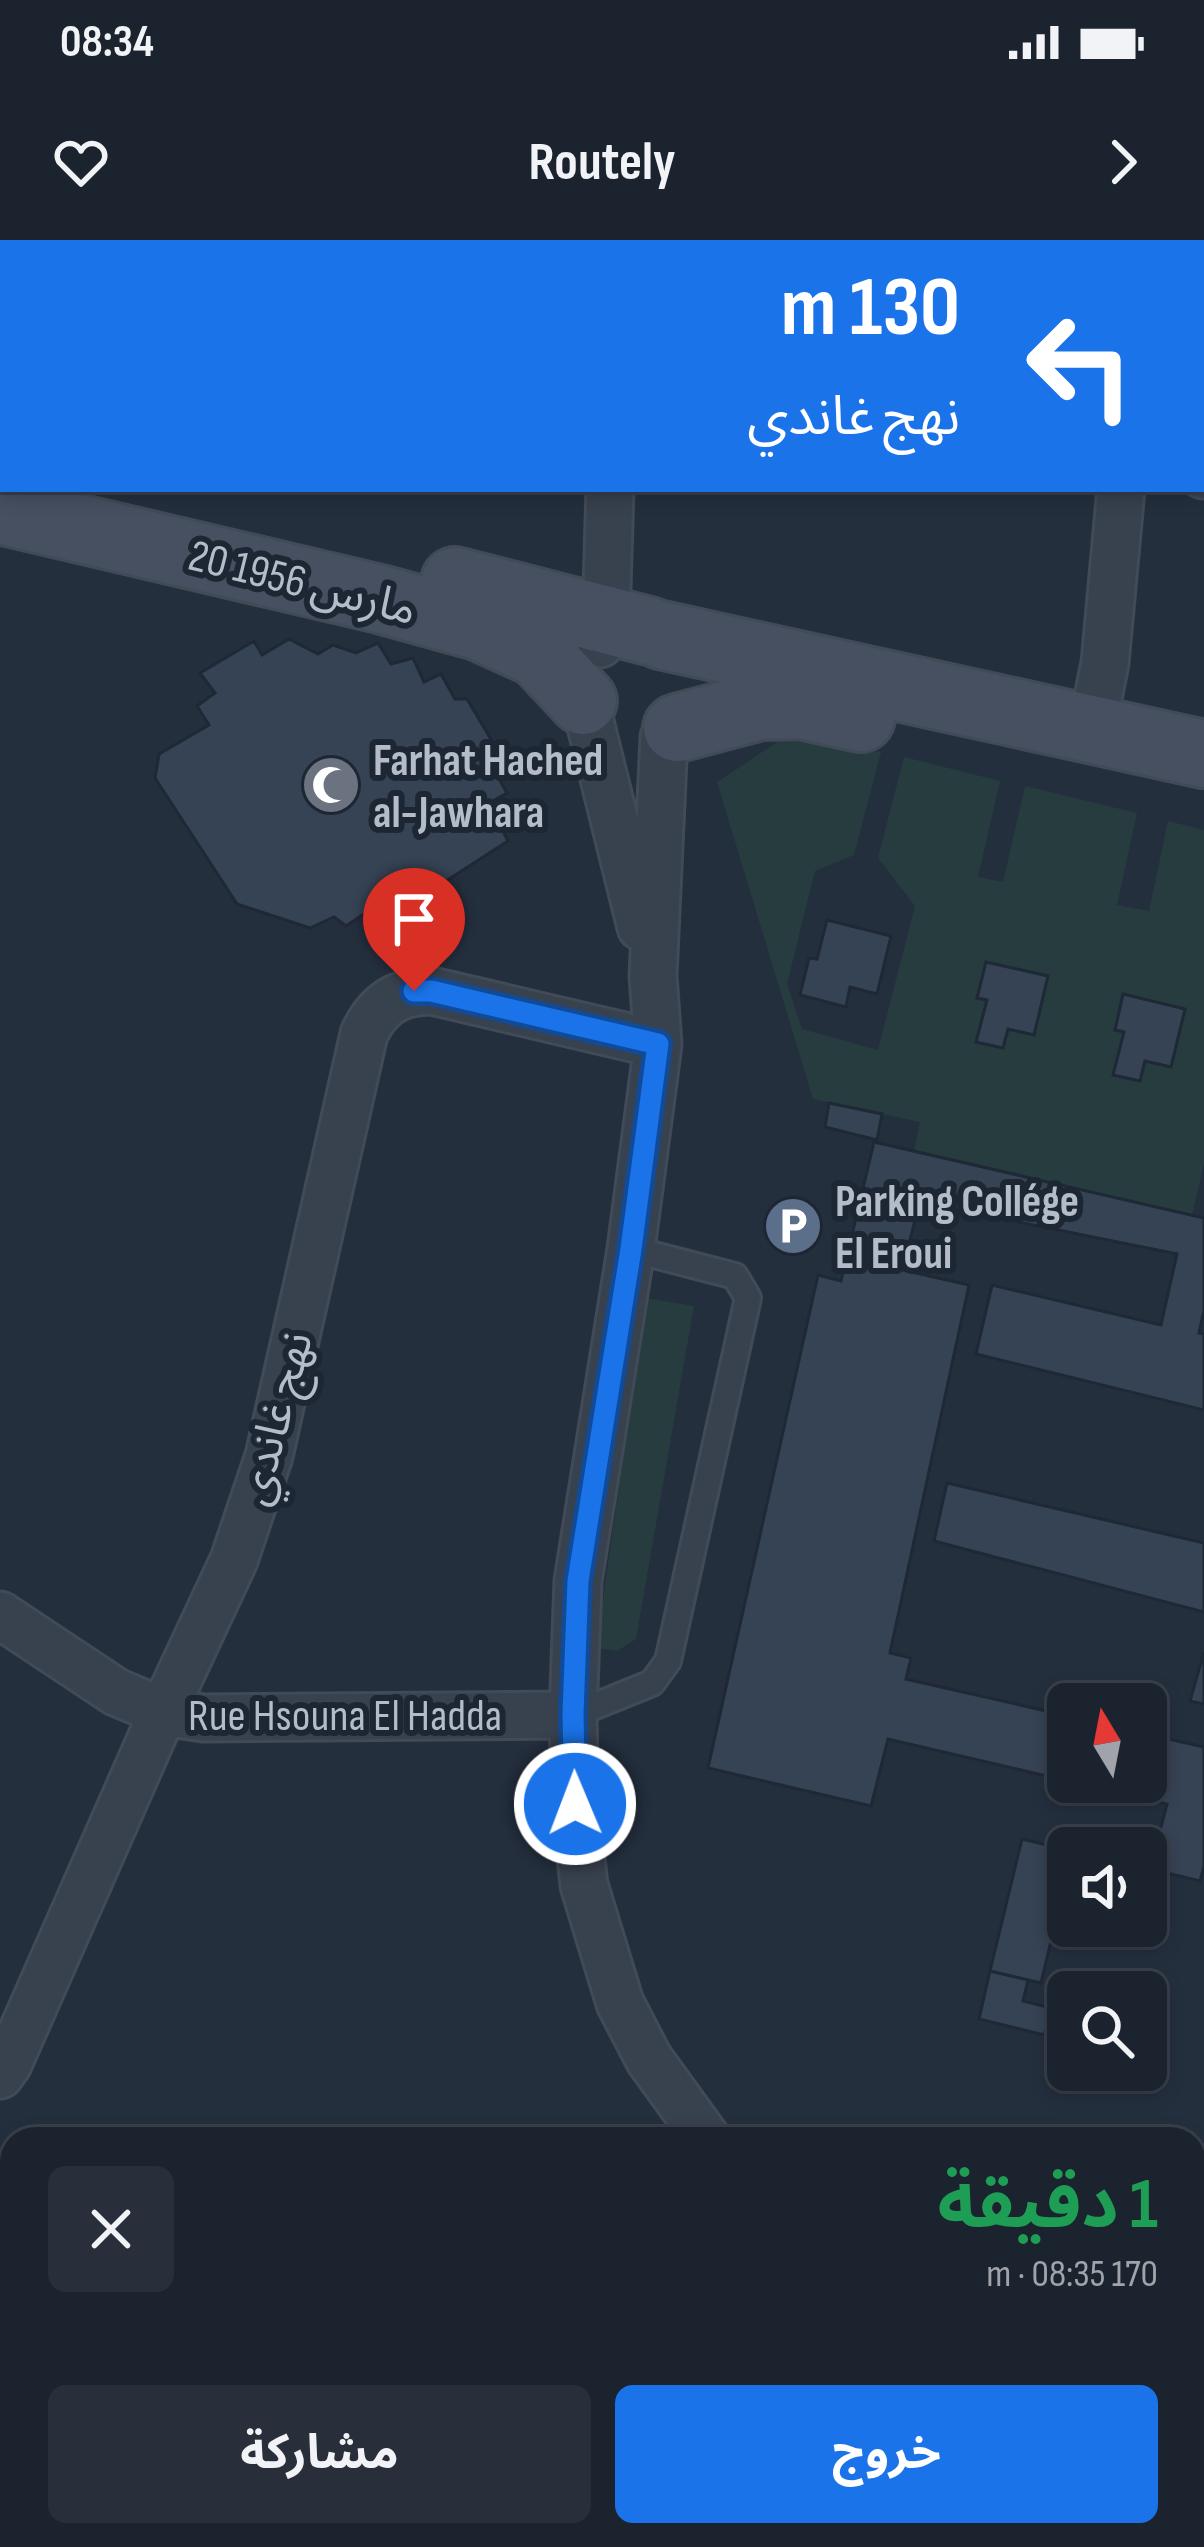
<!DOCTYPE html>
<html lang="ar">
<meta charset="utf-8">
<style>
:root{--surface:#1b232e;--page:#282f3a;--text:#f1f3f6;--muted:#a0a4aa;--line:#39404a;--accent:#1a73e8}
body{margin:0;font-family:"Sofia Sans Condensed","Noto Sans Arabic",sans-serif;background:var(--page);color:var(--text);direction:rtl;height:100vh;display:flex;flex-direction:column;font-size:45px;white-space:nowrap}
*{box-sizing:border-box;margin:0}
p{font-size:39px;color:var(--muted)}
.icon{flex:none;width:66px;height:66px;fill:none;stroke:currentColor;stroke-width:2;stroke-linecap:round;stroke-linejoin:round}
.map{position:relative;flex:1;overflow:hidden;direction:ltr}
.details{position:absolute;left:0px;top:1887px;width:1206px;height:420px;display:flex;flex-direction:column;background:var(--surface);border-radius:36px 36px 0 0;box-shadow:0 6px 18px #0003,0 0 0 3px var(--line);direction:rtl}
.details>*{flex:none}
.guide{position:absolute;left:0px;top:0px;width:1206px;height:252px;box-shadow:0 6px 18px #0003,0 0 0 3px var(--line);direction:rtl;background:#1a73e8;color:#fff;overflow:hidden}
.needle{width:78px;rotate:350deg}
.tools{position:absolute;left:1047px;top:1443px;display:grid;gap:24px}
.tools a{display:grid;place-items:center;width:120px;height:120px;border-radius:18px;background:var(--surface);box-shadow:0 6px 18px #0003,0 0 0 3px var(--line);font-size:60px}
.pin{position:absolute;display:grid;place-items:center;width:102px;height:102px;color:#fff;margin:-123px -51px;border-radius:50% 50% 50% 0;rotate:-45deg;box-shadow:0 0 12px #0007}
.pin .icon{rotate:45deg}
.me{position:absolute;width:132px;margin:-66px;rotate:359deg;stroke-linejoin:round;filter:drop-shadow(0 0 9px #0008)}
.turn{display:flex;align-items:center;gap:42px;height:252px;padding:0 48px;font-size:54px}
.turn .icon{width:156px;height:156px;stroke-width:2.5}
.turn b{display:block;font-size:84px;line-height:102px}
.round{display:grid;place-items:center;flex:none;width:126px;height:126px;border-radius:18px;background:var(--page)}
.head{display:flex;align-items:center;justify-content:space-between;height:204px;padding:0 48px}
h1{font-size:72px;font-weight:700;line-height:90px;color:#1e9e55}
.primary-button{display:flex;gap:24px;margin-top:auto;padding:24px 48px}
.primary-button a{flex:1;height:138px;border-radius:18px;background:var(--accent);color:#fff;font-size:48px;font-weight:700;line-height:138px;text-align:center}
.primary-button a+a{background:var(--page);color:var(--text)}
.status{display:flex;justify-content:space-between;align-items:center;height:84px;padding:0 60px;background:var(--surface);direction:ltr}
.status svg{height:33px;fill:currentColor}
header{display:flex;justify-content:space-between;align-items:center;height:156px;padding:0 48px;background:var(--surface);font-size:54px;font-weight:700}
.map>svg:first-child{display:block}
</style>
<div class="status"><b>08:34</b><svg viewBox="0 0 49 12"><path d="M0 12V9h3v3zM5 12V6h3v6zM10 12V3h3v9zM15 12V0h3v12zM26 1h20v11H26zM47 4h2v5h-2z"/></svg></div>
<header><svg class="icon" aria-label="forward" viewBox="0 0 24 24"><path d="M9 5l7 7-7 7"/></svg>Routely<svg class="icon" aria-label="heart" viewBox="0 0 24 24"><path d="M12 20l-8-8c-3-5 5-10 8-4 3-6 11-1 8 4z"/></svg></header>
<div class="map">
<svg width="1204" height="2307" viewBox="0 0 1204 2307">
<rect width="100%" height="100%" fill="#242f3e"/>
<path fill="#263c3f" d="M794 491 881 512 854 615 815 631 787 744 802 789 878 810 915 666 878 618 904 517 1000 541 978 637 1003 642 1025 546 1137 573 1117 665 1149 671 1168 581 1204 590V924L1192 975 914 911 920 882 813 859 717 542Z
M646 1058 694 1066 636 1399 617 1411 596 1408Z"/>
<path fill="#364354" stroke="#1f2835" stroke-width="3" d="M289 399 318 414 333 405 356 413 378 403 391 424 413 418 424 442 441 434 455 459H467L498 511 487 517 507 553 489 563 508 601 384 681 373 668 346 686 334 677 310 688 237 664 155 538 159 514 209 485 197 466 215 453 200 433 254 401 262 415Z
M827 680 891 696 877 754 850 747 846 767 800 755 809 718 817 719Z
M986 722 1048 736 1034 795 1008 789 1003 808 976 802 987 760 977 758Z
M1123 754 1185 769 1171 827 1145 821 1140 841 1113 835 1124 792 1115 790Z
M829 863 882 874 877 900 825 887Z
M874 902 1204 978V1070L1199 1093 1204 1094V1170L976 1114 992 1045 1161 1085 1177 1014 920 962 902 1030 969 1045 890 1413 911 1418 906 1439 1068 1476V1541L888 1499 871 1566 708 1528 818 1035 841 1041Z
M947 1243 1204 1303V1372L934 1301Z
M1204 1412V1464L1190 1461Z
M1146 1494 1204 1507V1626L1200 1641 1150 1629 1167 1564 1072 1542H1146Z
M1022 1599 1068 1610V1629L1041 1743 990 1731Z
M990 1731 1028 1740 1023 1761 1051 1768 1044 1795 979 1779Z"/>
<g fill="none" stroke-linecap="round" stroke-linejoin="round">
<g stroke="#414a57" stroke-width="30">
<path id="service" d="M573 1475 652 1443 668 1421 748 1058 735 1036 631 1009"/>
</g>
<g stroke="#414a57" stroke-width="51">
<path id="minor" d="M67 0 81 3
M618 0V3
M1203 235H1204
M600 404 606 381 610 249
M588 474 641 687
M1092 488 1105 423 1121 249
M664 497 653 736 658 804 631 1009 578 1341 573 1475 575 1564 584 1645 620 1763 649 1819 707 1899
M0 1375 116 1452 163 1472 204 1478 573 1475
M0 1835 8 1824 163 1472 234 1320 269 1216 364 794C378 764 398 751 432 751L658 804
M1194 1989 1204 1992
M1008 2295 1019 2307
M399 2307 414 2295
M939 2307 957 2295"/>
</g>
<g stroke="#414a57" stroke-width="72">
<path id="secondary" d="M0 270 380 359 478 386 538 413 583 461
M455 341 649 391
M661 395 1204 514
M677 488 760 466 801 465 861 478"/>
</g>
<use href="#service" stroke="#38414e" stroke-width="24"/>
<use href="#minor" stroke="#38414e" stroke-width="45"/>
<use href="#secondary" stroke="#465061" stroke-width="66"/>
</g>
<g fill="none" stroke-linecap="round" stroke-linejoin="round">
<g stroke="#114b97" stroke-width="30">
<path id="route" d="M414 751H431L658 804 631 1009 578 1341 573 1474 575 1564"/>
</g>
<use href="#route" stroke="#1a73e8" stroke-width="21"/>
</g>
<defs>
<g id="mosque-disc" transform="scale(3)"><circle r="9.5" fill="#6b7280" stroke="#1d2633"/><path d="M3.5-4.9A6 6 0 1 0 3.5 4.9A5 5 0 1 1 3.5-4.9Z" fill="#fff"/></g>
<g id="parking-disc" transform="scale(3)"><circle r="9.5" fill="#5c6f8a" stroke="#1d2633"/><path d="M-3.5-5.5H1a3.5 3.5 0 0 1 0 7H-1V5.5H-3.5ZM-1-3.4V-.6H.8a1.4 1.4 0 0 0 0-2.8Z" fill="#fff"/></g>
</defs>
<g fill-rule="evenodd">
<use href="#mosque-disc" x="331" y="545"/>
<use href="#parking-disc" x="793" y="986"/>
</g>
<g text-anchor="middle" stroke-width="12" stroke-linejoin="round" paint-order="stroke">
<g font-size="45" fill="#b4bcc9" stroke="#1d2633">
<text transform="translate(303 341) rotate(14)" y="16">20 مارس 1956</text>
<text transform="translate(274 1178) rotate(-75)" y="16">نهج غاندي</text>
<text x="345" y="1490">Rue Hsouna El Hadda</text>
</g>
<g font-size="45" font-weight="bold" fill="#b4bcc9" stroke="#1d2633" text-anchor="start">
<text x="373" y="535">Farhat Hached<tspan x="373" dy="52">al-Jawhara</tspan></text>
<text x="835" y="976">Parking Collége<tspan x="835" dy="52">El Eroui</tspan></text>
</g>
</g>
</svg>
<div class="tools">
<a><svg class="needle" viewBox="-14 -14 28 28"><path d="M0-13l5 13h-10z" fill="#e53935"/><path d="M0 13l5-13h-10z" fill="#a0a4aa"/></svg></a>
<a><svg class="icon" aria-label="sound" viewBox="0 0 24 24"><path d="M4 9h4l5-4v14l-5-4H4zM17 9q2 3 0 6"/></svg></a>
<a><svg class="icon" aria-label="search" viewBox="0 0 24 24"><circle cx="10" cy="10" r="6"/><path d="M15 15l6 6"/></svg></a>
</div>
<div class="pin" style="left:414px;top:751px;background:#d93025"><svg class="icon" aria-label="arrive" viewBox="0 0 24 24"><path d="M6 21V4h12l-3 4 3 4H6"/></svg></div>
<svg class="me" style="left:575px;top:1564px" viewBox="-20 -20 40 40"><circle r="17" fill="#1a73e8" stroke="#fff" stroke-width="3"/><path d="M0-11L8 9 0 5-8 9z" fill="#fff"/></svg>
<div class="guide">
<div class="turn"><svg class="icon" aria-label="left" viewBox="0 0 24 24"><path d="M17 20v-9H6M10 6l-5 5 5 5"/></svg><div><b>130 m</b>نهج غاندي</div></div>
</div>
<section class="details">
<div class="head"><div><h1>1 دقيقة</h1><p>170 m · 08:35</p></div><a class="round"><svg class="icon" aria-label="close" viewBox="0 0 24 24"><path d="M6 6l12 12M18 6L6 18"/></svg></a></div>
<div class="primary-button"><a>خروج</a><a>مشاركة</a></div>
</section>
</div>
